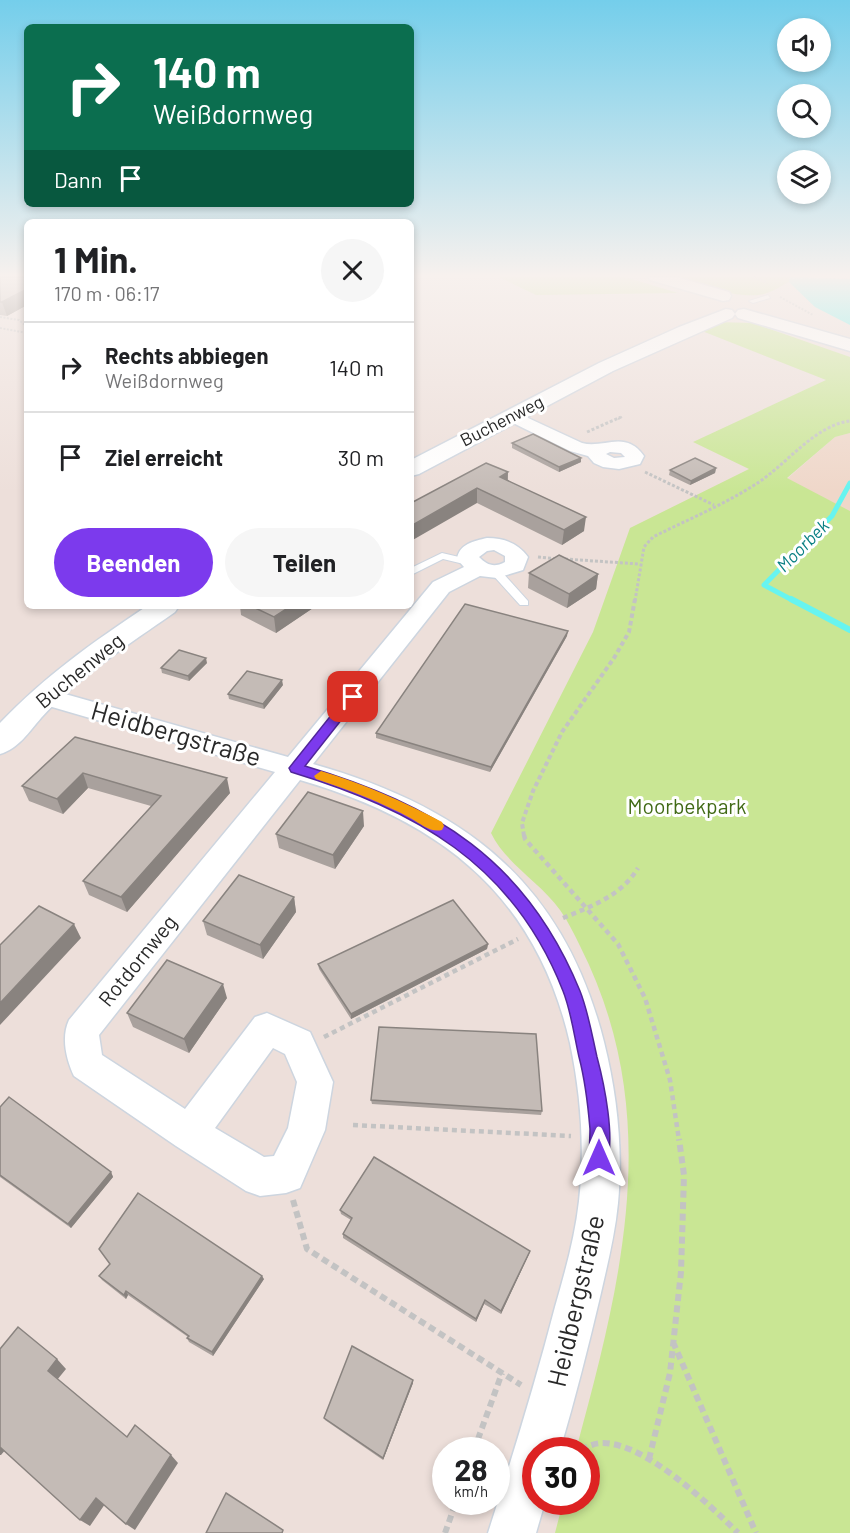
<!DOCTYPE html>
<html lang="de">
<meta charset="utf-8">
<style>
:root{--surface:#fff;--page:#f6f6f6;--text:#202124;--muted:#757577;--line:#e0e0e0;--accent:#7c3aed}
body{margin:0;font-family:Barlow,sans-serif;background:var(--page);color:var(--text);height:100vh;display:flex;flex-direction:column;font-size:22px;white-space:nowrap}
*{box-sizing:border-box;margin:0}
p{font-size:20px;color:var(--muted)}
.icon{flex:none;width:33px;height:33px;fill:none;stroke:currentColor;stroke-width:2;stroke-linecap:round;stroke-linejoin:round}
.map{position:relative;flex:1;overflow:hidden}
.side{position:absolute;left:24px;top:219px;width:390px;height:390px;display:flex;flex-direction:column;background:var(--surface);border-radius:9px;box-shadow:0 3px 9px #0003}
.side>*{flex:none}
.banner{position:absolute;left:24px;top:24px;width:390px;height:183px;border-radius:9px;box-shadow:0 3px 9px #0003;background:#0b6e4f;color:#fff;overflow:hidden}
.fabs{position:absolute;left:777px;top:18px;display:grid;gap:12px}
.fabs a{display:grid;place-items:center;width:54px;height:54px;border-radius:50%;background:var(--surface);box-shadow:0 3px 9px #0003;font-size:30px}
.speed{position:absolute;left:432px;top:1437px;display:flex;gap:12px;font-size:30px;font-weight:700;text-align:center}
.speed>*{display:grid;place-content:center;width:78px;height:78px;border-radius:50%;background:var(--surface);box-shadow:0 3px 9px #0003;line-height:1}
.speed small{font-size:15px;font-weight:400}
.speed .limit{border:9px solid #d22;background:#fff;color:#111}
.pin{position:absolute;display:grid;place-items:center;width:51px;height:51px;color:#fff;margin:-26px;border-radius:12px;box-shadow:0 3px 9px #0006}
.me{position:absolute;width:66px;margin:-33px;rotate:0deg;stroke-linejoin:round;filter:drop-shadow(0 0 4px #0008)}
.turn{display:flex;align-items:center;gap:21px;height:126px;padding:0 30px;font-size:27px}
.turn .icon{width:78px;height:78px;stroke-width:2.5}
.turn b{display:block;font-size:42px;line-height:51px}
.then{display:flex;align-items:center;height:57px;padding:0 30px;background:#0003;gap:12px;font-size:22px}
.round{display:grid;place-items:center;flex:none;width:63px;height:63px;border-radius:32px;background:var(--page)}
.summary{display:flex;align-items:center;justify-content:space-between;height:102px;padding:0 30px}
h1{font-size:36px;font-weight:700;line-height:45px}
.primary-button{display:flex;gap:12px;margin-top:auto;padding:12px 30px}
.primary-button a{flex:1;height:69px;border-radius:36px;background:var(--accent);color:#fff;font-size:24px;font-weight:700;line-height:69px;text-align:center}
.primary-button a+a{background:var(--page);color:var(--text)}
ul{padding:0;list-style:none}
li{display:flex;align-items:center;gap:18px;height:90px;padding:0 30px;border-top:2px solid var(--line)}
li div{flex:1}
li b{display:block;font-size:22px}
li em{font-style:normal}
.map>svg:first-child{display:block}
</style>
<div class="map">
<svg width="850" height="1533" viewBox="0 0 850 1533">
<rect width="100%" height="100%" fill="#eddfda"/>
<path fill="#efd7c9" d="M850 433V511L787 479 835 437Z"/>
<path fill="#c9e694" d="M499 277H625L678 293 536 295Z
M668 277H790L789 282C781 286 772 292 764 294 742 300 691 284 668 277Z
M717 322 753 323 850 357V433L835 437 787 478 850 511V1533H555L563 1502H586V1450H576C622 1280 665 1114 580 946 574 934 568 921 560 910 540 882 506 864 491 833L593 632 630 528 749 469 693 442 826 380 697 329Z"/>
<path fill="#67f4f0" d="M790 277 850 279V325L815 307 789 282Z"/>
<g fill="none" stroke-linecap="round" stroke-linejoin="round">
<path stroke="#67f4f0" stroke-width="5" d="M794 601 764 585 832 516 850 483"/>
<path stroke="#67f4f0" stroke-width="6" d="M791 599 850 630"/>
<g stroke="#cdd5df" stroke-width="2">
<path id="lane" d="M768 295 770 298 753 303 749 301Z
M442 553 472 560 473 562 468 565 443 559 411 575V568Z
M496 569 500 570 528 601V605H520L492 574 491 572Z"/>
</g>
<g stroke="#cdd5df" stroke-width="3">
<path id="street" d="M513 411 582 443C604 449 625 429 644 456L640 464 619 469 603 467 594 463 588 456 570 451 507 420 504 416 507 412ZM610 452 621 453 625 457 614 458 606 454Z
M487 538C504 538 518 543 528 557L523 570 497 578 480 576 449 592 313 764C465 807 564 883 604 1042 617 1094 623 1149 618 1203 615 1235 607 1266 600 1297 588 1348 575 1399 560 1450H536V1502H545L536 1533H488C512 1458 535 1384 555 1307 565 1272 575 1237 579 1201 585 1149 581 1095 570 1043 536 895 441 821 300 780L99 1035 102 1055 185 1109 255 1017 267 1013 310 1032 333 1082 325 1130 300 1188 286 1193 260 1196 246 1191 176 1146 74 1076C66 1059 61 1037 69 1020L275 772 35 702 31 696 35 690 44 688 288 757 433 582 464 567 457 559C459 544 474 541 487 538ZM494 550 505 556V562C494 568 487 565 479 557L487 551ZM273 1048 285 1054 297 1082 288 1128 274 1156 264 1157 215 1128Z"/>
</g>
<g stroke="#cdd5df" stroke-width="3">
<path id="secondary" d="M648 277H676L729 292 731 296 729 300 723 301 650 280Z
M726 309 732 310 735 314 732 318 613 371 419 474 411 476V460L599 363 679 327Z
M744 309 850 339V351L738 318 735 314 738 310Z
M147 606H179L175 612C128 645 79 676 41 718 29 732 18 749 0 754V723C46 675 92 643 147 606Z"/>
</g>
<path stroke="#c3c3c3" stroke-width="2" stroke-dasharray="2 1.5" stroke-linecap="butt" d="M754 277 767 283
M780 297 813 315
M0 317 19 320 25 325
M0 328 27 333
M618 419 622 417"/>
<path stroke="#c3c3c3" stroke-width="3" stroke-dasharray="3 2" stroke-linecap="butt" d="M587 432 621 417
M645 472 714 505
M538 557 557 559
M565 559 639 564
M635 601 644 547 653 537C687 520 723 505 756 484 786 465 815 425 850 421"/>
<path stroke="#c3c3c3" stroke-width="4" stroke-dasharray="4.5 3" stroke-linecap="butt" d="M524 836 522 823 533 791 562 732 614 658 629 632 635 599"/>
<path stroke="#c3c3c3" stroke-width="4.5" stroke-dasharray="5 4" stroke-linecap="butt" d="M524 835 525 839 618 944 645 998 670 1080 679 1140
M563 918C592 906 621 896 638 868
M324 1037 518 939
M353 1125 571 1136"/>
<path stroke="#c3c3c3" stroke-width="6" stroke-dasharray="7 4.5" stroke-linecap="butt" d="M293 1200 307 1249 521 1385
M673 1342 756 1533
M474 1450 502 1373
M581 1450C588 1446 595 1443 603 1443 645 1443 709 1504 738 1533
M649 1459 670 1373 681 1272 684 1175 679 1139
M445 1533 456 1502"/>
<use href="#lane" fill="#fff" fill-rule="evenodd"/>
<use href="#street" fill="#fff" fill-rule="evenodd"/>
<use href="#secondary" fill="#fff" fill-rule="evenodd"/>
</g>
<path fill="#a9a19d" d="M0 277H27V305L7 316 0 315Z
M512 443 581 462 559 472 512 448Z
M716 468 715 473 690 485 669 475 670 470Z
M508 472V480L584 531 562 545 477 503H411Z
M529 573 598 574 596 589 567 608 528 588Z
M240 606H316L276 633 241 615Z
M567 636 490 772 376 738V733Z
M207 663 189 681 162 673 161 668Z
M283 685 264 709 229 699 228 694Z
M75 737 230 793 127 912 89 895 83 881 151 806 88 788 63 814 29 801 22 786Z
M364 826 335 869 279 848 276 834Z
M294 897 296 912 263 959 207 935 203 921Z
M488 944 487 949 351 1019 319 969 318 964Z
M227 998 189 1053 133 1027 127 1013Z
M371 1100 542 1111 541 1115 372 1104Z
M0 1107 111 1172 113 1177 71 1228 0 1177Z
M340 1210 530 1251 529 1254 501 1314 484 1304 476 1322 343 1238V1234L351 1220 341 1214Z
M99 1276 264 1279 213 1356 189 1342 187 1338 188 1337 128 1295 126 1299 102 1280Z
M413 1380V1383L383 1460 325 1420 324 1418Z"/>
<path fill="#89837f" d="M27 289V305L7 316 2 302Z
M581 458V462L559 472V467Z
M716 468 715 473 690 485 691 481Z
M508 472 507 487 500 477Z
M477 488V503L411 541V526Z
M586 517 584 531 562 545 564 530Z
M598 574 596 589 567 608 569 594Z
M291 606H316L276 633 274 617Z
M568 631 567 636 490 772 491 767Z
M206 658 207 663 189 681 188 676Z
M282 680 283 685 264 709 263 704Z
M83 773 88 788 63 814 57 799Z
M227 778 230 793 127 912 121 897Z
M363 811 364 826 335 869 333 855Z
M294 897 296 912 263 959 260 945Z
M74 924 81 938 0 1025V1003Z
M488 944 487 949 351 1019V1014Z
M223 984 227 998 189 1053 184 1039Z
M111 1172 113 1177 71 1228 68 1224Z
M530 1251 529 1254 501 1314V1311Z
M262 1276 264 1279 213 1356 212 1352Z
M126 1291 128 1295 126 1299 124 1295Z
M485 1300 484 1304 476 1322V1319Z
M57 1359 66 1369 57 1380 48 1371Z
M413 1380V1383L383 1460V1458Z
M0 1446 6 1449 1 1455H0Z
M171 1455 178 1463 135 1530 126 1524Z
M96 1498 105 1504 90 1526 80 1520Z"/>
<path fill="#c4bbb6" stroke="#89837f" stroke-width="1.5" d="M0 277H27V289L2 302H0Z
M533 434 581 458 559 467 512 443Z
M695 458 716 468 691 481 670 470Z
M486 463 508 472 500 477 586 517 564 530 477 488 411 526V503Z
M559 555 598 574 569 594 529 573Z
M465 604 568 631 491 767 376 733Z
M251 606H291L274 617Z
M179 650 206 658 188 676 161 668Z
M247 671 282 680 263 704 228 694Z
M75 737 227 778 121 897 83 881 161 796 83 773 57 799 22 786Z
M308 792 363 811 333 855 276 834Z
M239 875 294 897 260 945 203 921Z
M453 900 488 944 351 1014 318 964Z
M39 906 74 924 0 1003V945Z
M167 960 223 984 184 1039 127 1013Z
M379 1027 536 1034 542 1111 371 1100Z
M9 1097 111 1172 68 1224 0 1175V1107Z
M374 1157 530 1251 501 1311 485 1300 476 1319 343 1234 352 1218 340 1210Z
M138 1193 262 1276 212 1352 187 1338 189 1336 126 1291 124 1295 99 1276 110 1264 99 1249Z
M18 1327 57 1359 48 1371 127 1437 135 1425 171 1455 126 1524 96 1498 80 1520 0 1447V1349Z
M352 1346 413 1380 383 1458 324 1418Z
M226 1493 283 1530 282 1533H206Z"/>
<linearGradient id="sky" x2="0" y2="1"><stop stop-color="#74ceeb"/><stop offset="0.56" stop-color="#f7f1ee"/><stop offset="1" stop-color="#f7f1ee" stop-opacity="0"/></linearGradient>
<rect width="850" height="492" fill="url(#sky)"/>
<path fill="#7c3aed" stroke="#51269a" stroke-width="1.5" d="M353 692 357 694 359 697 357 700 305 766C435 805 526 859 580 991 588 1011 592 1035 597 1057 604 1083 616 1140 606 1165L599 1168 592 1165C588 1153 590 1141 590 1129 588 1105 585 1080 579 1057 574 1035 571 1011 563 991 513 863 415 810 291 772L289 768 348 694Z"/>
<path fill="#f59e0b" d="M321 771C364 784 402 801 442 822L444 826 442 830C431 833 421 824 412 819 381 802 349 790 316 779L314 776Z"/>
<g text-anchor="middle" stroke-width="6" stroke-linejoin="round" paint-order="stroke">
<g font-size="18" fill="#292929" stroke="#fff">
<text transform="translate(502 421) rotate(-27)" y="6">Buchenweg</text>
</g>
<g font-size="18" font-style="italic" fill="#087f83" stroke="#fff">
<text transform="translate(803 546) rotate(-45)" y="6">Moorbek</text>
</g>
<g font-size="21" fill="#292929" stroke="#fff">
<text transform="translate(80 671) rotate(-39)" y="7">Buchenweg</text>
<text transform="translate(138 961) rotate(-51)" y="7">Rotdornweg</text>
</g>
<g font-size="21" fill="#416a16" stroke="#fff">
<text x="687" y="814">Moorbekpark</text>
</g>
<g font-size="26" fill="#292929" stroke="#fff">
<text transform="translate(176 734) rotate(16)" y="9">Heidbergstraße</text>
<text transform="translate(576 1301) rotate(-77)" y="9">Heidbergstraße</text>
</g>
</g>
</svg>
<div class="fabs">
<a><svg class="icon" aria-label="sound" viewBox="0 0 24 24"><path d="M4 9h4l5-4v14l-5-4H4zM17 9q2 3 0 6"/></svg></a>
<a><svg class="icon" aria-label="search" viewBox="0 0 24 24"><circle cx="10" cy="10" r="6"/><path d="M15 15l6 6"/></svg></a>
<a><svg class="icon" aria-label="layers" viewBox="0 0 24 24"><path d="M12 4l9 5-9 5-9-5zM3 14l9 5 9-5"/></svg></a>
</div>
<div class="speed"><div>28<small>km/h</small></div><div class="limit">30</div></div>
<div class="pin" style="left:353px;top:697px;background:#d93025"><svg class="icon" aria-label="arrive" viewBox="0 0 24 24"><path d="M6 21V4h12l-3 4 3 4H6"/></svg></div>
<svg class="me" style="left:599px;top:1158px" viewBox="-20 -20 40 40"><path d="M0-17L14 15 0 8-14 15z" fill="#7c3aed" stroke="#fff" stroke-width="4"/></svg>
<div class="banner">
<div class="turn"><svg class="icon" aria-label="right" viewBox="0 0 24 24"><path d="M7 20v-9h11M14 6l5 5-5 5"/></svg><div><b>140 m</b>Weißdornweg</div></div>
<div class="then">Dann<svg class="icon" aria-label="arrive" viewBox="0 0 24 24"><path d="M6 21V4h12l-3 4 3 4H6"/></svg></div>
</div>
<section class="side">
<div class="summary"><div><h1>1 Min.</h1><p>170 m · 06:17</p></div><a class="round"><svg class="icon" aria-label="close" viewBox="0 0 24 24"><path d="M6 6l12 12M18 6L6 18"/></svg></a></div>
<ul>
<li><svg class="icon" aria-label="right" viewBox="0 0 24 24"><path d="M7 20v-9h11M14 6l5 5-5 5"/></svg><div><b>Rechts abbiegen</b><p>Weißdornweg</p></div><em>140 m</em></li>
<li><svg class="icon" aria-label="arrive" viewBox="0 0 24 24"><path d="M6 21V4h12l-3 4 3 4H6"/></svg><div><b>Ziel erreicht</b></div><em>30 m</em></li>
</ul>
<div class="primary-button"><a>Beenden</a><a>Teilen</a></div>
</section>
</div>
